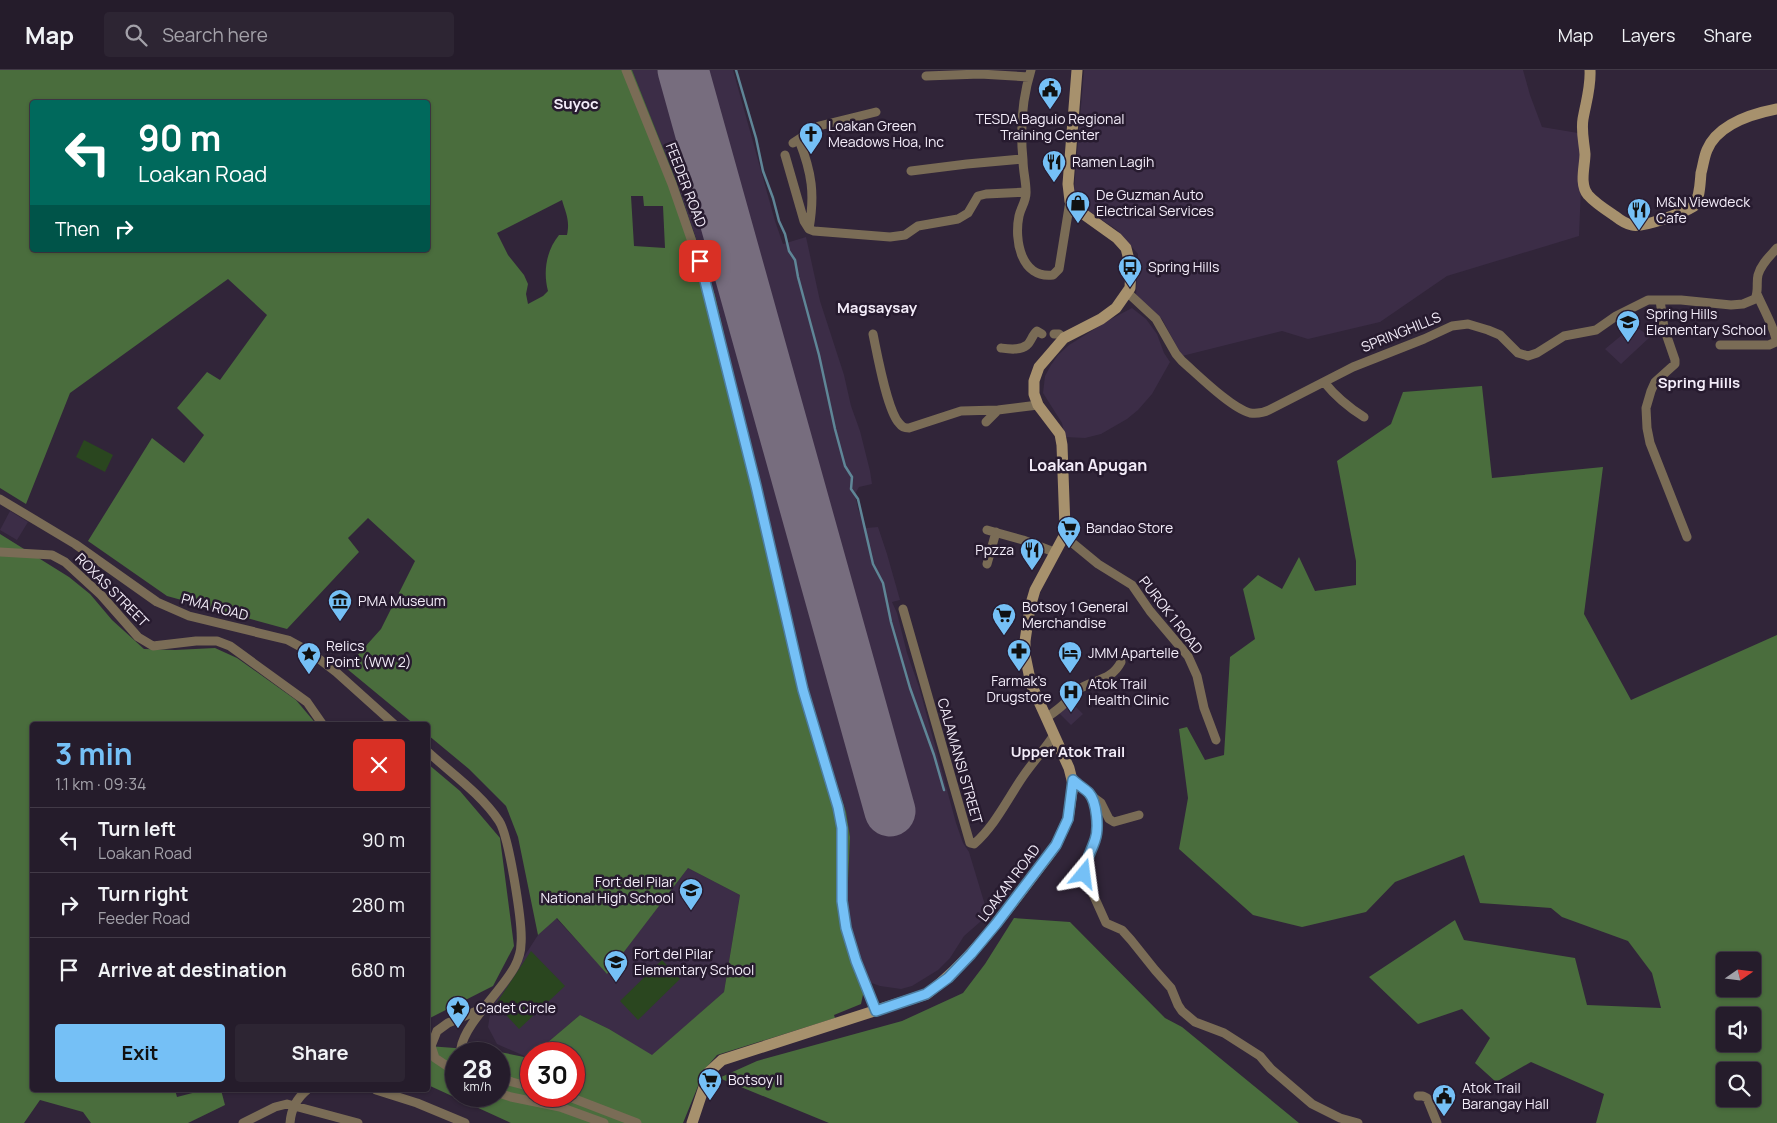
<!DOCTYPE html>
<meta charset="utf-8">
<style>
:root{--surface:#251c2b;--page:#2d2533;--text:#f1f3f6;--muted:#a3a1a9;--line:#423a47;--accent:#75c0f6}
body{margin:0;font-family:Manrope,sans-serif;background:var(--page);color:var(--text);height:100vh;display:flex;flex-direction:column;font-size:19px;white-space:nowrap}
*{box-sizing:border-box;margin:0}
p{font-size:16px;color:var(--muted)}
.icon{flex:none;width:28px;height:28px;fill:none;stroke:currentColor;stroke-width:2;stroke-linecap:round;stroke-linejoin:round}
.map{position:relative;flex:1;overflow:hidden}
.sheet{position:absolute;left:30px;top:652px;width:400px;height:370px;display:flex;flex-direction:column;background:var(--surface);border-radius:5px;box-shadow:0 1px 4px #0004,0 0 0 1px var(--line)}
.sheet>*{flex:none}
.guide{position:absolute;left:30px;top:30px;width:400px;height:152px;border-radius:5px;box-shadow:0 1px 4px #0004,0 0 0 1px var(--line);background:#00695c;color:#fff;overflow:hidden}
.needle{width:32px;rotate:76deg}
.buttons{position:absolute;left:1716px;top:882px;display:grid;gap:10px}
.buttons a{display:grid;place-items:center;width:45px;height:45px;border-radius:5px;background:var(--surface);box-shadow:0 1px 4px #0004,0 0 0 1px var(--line);font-size:25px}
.speed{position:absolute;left:445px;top:972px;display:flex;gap:10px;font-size:25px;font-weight:700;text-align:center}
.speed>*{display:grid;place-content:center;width:65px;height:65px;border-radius:50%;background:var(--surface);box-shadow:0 1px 4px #0004,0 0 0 1px var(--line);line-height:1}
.speed small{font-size:12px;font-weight:400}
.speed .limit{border:8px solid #d22;background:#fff;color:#111}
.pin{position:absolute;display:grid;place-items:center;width:42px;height:42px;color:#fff;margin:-21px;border-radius:10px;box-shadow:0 2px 8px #0006}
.me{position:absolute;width:55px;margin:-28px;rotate:16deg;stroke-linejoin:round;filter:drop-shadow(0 0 4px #0008)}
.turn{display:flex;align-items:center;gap:18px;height:105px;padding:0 25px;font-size:22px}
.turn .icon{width:65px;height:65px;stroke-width:2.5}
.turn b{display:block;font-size:35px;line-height:42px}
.then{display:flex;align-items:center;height:48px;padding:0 25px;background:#0003;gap:10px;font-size:19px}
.round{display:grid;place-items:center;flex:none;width:52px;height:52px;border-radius:5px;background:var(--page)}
.head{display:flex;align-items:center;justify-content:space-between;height:85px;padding:0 25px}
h1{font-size:30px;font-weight:700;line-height:38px;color:var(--accent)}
.cta{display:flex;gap:10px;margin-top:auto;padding:10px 25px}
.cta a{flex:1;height:58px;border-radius:5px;background:var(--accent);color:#111;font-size:20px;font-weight:700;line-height:58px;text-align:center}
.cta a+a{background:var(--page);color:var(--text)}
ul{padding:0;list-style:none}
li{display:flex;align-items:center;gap:15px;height:65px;padding:0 25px;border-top:1px solid var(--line)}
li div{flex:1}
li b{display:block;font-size:19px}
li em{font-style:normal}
header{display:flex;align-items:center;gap:30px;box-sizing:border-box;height:70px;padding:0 25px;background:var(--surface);border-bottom:1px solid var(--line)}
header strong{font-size:24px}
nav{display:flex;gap:28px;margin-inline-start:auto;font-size:18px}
.search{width:350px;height:45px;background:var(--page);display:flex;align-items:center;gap:12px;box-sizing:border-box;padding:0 18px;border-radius:5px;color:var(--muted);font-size:19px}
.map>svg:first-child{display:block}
</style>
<header>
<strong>Map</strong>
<div class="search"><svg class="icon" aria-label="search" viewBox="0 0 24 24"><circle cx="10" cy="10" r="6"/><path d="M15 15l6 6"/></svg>Search here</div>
<nav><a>Map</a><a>Layers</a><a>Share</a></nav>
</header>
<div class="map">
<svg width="1777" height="1053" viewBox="0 0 1777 1053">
<rect width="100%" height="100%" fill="#312539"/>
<path fill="#3c2d47" d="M632 0H733L775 151 783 174 806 167 820 231 844 305 851 336 860 361 870 401 872 414 859 417 855 424 858 439 866 458 878 457 887 484 900 530 892 532 897 543 907 583 919 617 956 753 963 773 969 782 988 845 964 866 950 888 938 900 912 916 901 919 880 916 866 911 852 866 847 836 850 767 807 624 715 225 676 111Z
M1084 0H1523L1530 25 1542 57 1578 63 1582 94 1579 166 1447 206 1380 252 1308 269 1282 261 1182 286 1162 249 1136 225 1138 184 1117 160 1080 135 1074 120Z
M1132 238 1146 249 1157 264 1164 283 1170 292 1152 324 1138 340 1127 349 1101 364 1085 368 1065 367 1062 353 1043 323 1045 306 1051 295 1058 285 1069 275 1109 250Z
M1634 255 1650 267 1621 294 1605 279Z
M10 441 28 452 17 470 0 460Z
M1071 632 1083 644 1071 655 1059 643Z
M688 798 740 825 724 922 652 986 609 959 580 945 534 984H531L529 988 497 974 488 957 491 938 538 865 556 848 607 903Z"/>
<path fill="#2a461f" d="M84 370 113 385 105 402 76 387Z
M531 881 565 916 519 959 496 934Z
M662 890 680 909 638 950 620 931Z"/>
<path fill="#4a6d3d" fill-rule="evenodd" d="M0 0H632L676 111 715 225 807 624 846 742 850 767 847 836 852 866 866 911 861 934 834 945 835 948 717 985 705 999 683 1053H511L428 1015V976L495 981 529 988 531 986V1026H574V984H534L580 945 609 959 652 985 724 922 740 825 688 798 607 904 557 848 538 865 518 767 506 736 469 699 428 665V655H415L346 598 381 559 415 491 368 448 348 468 359 482 287 559 167 526 88 471 152 368 184 393 204 365 177 338 207 302 220 310 267 245 228 209 70 323 26 434 0 418ZM32 32H428V180H32ZM631 126H643L644 136H663L665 178 634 176ZM562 130C566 144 570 150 567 165H559C546 181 543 202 548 221L543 226 528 234 526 224 528 214 524 205 508 185 497 163ZM456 984H499V1026H456Z
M1482 316 1492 408 1603 397 1584 544 1631 630 1777 565V1053H1596L1604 1024 1531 992 1496 1012 1475 993 1490 968 1462 939 1418 954 1369 907 1455 850 1464 870 1575 888 1587 935 1661 938 1652 903 1628 871 1562 847 1551 838 1480 833 1464 785 1395 812 1366 842 1302 857 1253 845 1179 779 1188 728 1179 659 1187 657 1205 690 1224 685 1230 587 1255 569 1243 519 1258 505 1282 519 1299 487 1315 521 1356 515V491L1337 391 1391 354 1403 322ZM1752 891V919H1725V891ZM1752 946V974H1725V946ZM1752 1001V1029H1725V1001Z
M0 464 69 507 90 524 112 550 144 579 175 580 215 578 237 588 296 630 317 655H32V1020H175L177 1027 204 1020H221L225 1035 188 1053H91L83 1042 40 1030 24 1053H0Z
M428 694 460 721 500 768 514 876 493 916 428 949Z
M1014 848 1070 852 1165 948 1182 957 1299 1053H829L719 1008 757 991 902 951 963 923 985 894Z"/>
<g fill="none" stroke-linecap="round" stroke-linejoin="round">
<path stroke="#5f8697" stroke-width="2.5" d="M736 0 756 68 763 101 773 128 779 151 785 164 789 181 795 190 798 207 819 285 835 359 845 396 852 407 851 419 858 429 873 494 883 513 891 552 910 618 934 685 944 720"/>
<path stroke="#776d7e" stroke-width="51" d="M683 0 890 741"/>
<path stroke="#7a6c56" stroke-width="9" d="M626 0 672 114 706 212 756 416 803 620 838 737 842 758V831L846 858 856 891 876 941
M1031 0C1022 29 1020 60 1023 90 1023 101 1026 111 1026 121 1027 130 1021 137 1019 146 1014 170 1021 209 1053 205L1059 199 1070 131
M926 6 980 4 1029 7
M799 70C812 103 815 124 809 159
M793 73 819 56 876 42
M785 85 804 151 809 159 814 161 890 167 905 165 918 156 958 149 968 143 978 126 986 124 1026 122
M911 101 967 94 1022 89
M1128 223 1156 249 1176 284 1182 291C1197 304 1231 338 1250 343 1257 344 1263 343 1269 340L1353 297 1424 269 1452 256 1468 254 1488 260 1500 265 1518 283 1528 286 1537 283 1564 266 1596 260 1616 246 1648 230H1681L1731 235 1743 234 1755 229C1759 221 1756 213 1758 205 1761 194 1770 186 1777 178
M1660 230 1664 258 1675 290V294L1655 312 1651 321 1646 338 1647 358 1650 373 1687 467
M873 264C877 283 887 340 899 353 902 357 904 358 909 358L961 341 998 340 1038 335
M1054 264H1059L1064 268
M1720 275H1769L1776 272C1777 263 1761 234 1757 224
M1001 278C1008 279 1020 281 1027 275 1031 272 1032 265 1037 261L1042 264
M1324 312C1336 327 1348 337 1364 347
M986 352 998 340
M0 429 75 474 157 532 189 546 288 570 310 582 336 602 395 655
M987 460 1023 470 1054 482
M1064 466 1098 494 1132 515 1150 541 1188 586 1197 606 1204 638 1216 670
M0 482 52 485 65 492 101 525 138 567 153 576 196 571H217L230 576 307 632 323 655
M987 494 996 462
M903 539 970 773 974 774C995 756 1008 728 1024 705 1033 692 1045 679 1054 665
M1046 648C1053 643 1059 639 1065 633 1069 629 1072 625 1076 621 1092 609 1111 612 1121 592
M428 682C452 704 481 724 499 751 509 766 523 855 521 874 521 881 518 890 515 896 502 921 465 953 461 978L464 984
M1073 711C1078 715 1084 718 1089 723 1097 732 1098 759 1095 770 1091 782 1085 791 1084 804L1106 853 1122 860 1131 870 1155 900 1171 918 1178 935 1182 941 1195 952 1224 963 1260 986 1271 999 1312 1034 1340 1048 1358 1053
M1090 725 1101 733 1109 749 1114 752 1139 745
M456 1002 435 988 431 976 437 961 448 953 484 938
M499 1007 512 1012 531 1017
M376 1020 417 1033 465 1053
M499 1023 511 1027 560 1037 604 1053
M567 1026 637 1053
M1418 1026H1423L1427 1028 1437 1053
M243 1053 275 1037 287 1034 358 1053
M290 1053C291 1040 297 1028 307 1020"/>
<path stroke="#a7916d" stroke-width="11" d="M1590 0C1591 17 1586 32 1583 49 1581 61 1584 72 1585 84 1585 96 1579 114 1588 125 1595 133 1606 140 1615 146 1620 150 1625 154 1632 155 1643 158 1683 143 1694 136 1700 127 1700 114 1701 103 1703 96 1704 87 1707 80 1718 54 1751 44 1777 39
M692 1053 709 1002 722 990 927 924C975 887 1009 837 1046 789L1056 775 1068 749 1073 714 1069 698 1031 614 1025 585V571L1030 537 1035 520 1064 466 1065 458 1062 375 1060 364 1038 335 1034 324V311L1039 297 1064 268 1101 249 1116 238 1130 218 1131 198 1126 178 1117 168 1075 138 1070 131 1068 114 1077 0"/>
</g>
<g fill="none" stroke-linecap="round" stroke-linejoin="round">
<g stroke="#4c7da0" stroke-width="12">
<path id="route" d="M700 191 756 416 803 620 838 737 842 758V831L846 858 856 891 876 941 926 924 948 908 971 884 996 854 1056 775 1068 749 1073 710C1078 715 1084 718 1089 723 1097 732 1099 759 1095 770 1091 782 1085 791 1084 804"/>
</g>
<use href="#route" stroke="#75c0f6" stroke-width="9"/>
</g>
<defs>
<g id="civic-pin" transform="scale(1.25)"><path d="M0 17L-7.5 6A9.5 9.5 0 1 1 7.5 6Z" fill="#75c0f6" stroke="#271b2f"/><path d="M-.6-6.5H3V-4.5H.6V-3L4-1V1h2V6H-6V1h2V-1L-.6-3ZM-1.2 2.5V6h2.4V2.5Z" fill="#111"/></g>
<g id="church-pin" transform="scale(1.25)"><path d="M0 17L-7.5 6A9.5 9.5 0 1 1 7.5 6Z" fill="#75c0f6" stroke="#271b2f"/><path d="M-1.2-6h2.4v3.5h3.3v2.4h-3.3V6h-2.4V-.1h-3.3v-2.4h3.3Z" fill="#111"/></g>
<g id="restaurant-pin" transform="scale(1.25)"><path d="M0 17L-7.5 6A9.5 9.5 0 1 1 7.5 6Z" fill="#75c0f6" stroke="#271b2f"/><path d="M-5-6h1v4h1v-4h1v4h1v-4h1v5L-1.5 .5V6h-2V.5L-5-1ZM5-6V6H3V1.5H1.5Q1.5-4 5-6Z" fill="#111"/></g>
<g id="shop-pin" transform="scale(1.25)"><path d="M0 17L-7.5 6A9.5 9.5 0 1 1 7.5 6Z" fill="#75c0f6" stroke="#271b2f"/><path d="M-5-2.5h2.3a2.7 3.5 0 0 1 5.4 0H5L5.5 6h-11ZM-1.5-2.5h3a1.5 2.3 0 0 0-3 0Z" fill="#111"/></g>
<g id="bus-pin" transform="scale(1.25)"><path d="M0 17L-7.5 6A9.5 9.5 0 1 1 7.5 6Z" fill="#75c0f6" stroke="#271b2f"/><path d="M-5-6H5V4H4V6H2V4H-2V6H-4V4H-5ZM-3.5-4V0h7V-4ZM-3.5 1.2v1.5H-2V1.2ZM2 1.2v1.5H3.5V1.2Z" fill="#111"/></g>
<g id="school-pin" transform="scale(1.25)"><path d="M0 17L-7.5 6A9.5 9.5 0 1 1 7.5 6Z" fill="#75c0f6" stroke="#271b2f"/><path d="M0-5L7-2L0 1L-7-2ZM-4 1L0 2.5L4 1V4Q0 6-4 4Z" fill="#111"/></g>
<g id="supermarket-pin" transform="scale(1.25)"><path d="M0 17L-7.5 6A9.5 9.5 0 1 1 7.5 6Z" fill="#75c0f6" stroke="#271b2f"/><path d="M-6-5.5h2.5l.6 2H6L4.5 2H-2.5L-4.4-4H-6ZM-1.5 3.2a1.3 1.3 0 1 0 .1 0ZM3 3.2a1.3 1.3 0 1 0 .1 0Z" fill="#111"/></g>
<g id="museum-pin" transform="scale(1.25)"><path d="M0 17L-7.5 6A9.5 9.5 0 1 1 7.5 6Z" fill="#75c0f6" stroke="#271b2f"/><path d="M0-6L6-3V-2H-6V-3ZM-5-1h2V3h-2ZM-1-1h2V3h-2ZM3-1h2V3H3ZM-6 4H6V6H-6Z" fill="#111"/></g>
<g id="pharmacy-pin" transform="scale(1.25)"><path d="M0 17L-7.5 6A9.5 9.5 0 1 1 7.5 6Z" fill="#75c0f6" stroke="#271b2f"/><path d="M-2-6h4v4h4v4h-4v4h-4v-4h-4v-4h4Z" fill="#111"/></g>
<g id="hotel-pin" transform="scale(1.25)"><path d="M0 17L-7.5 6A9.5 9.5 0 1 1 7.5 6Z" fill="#75c0f6" stroke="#271b2f"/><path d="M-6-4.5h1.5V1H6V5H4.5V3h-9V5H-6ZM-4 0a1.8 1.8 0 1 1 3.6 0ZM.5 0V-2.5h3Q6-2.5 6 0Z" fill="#111"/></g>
<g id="sight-pin" transform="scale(1.25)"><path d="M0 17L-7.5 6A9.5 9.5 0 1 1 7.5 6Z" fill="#75c0f6" stroke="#271b2f"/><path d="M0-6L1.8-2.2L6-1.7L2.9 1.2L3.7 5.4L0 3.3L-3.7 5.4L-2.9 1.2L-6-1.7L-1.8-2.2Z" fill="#111"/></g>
<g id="hospital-pin" transform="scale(1.25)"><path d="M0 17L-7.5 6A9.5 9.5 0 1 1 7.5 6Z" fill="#75c0f6" stroke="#271b2f"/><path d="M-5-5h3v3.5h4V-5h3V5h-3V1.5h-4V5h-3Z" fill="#111"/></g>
</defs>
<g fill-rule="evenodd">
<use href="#civic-pin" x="1050" y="19"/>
<use href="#church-pin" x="811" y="64"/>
<use href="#restaurant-pin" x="1054" y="92"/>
<use href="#shop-pin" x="1078" y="133"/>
<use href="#restaurant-pin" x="1639" y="140"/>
<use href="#bus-pin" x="1130" y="197"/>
<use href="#school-pin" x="1628" y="252"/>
<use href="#supermarket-pin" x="1069" y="458"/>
<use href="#restaurant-pin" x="1032" y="480"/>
<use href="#museum-pin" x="340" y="531"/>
<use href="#supermarket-pin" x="1004" y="545"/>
<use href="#pharmacy-pin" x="1019" y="581"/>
<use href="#hotel-pin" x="1070" y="583"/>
<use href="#sight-pin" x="309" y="584"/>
<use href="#hospital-pin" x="1071" y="622"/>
<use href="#school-pin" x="691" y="820"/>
<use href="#school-pin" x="616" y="892"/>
<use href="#sight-pin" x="458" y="938"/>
<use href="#supermarket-pin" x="710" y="1010"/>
<use href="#civic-pin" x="1444" y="1026"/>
</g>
<g text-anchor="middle" stroke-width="5" stroke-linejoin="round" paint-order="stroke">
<g font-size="14" fill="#f3ecf9" stroke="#271b2f" text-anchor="start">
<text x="1050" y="54" text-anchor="middle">TESDA Baguio Regional<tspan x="1050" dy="16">Training Center</tspan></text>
<text x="828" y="61">Loakan Green<tspan x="828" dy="16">Meadows Hoa, Inc</tspan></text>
<text x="1072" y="97">Ramen Lagih</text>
<text x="1096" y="130">De Guzman Auto<tspan x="1096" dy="16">Electrical Services</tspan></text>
<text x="1656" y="137">M&amp;N Viewdeck<tspan x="1656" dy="16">Cafe</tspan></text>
<text x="1148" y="202">Spring Hills</text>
<text x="1646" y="249">Spring Hills<tspan x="1646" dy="16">Elementary School</tspan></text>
<text x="1086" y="463">Bandao Store</text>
<text x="1014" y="485" text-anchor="end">Ppzza</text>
<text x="358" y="536">PMA Museum</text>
<text x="1022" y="542">Botsoy 1 General<tspan x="1022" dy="16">Merchandise</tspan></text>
<text x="326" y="581">Relics<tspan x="326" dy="16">Point (WW 2)</tspan></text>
<text x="1088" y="588">JMM Apartelle</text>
<text x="1019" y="616" text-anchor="middle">Farmak's<tspan x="1019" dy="16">Drugstore</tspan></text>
<text x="1088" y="619">Atok Trail<tspan x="1088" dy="16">Health Clinic</tspan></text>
<text x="674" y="817" text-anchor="end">Fort del Pilar<tspan x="674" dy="16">National High School</tspan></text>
<text x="634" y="889">Fort del Pilar<tspan x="634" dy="16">Elementary School</tspan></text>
<text x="476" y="943">Cadet Circle</text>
<text x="728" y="1015">Botsoy II</text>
<text x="1462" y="1023">Atok Trail<tspan x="1462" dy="16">Barangay Hall</tspan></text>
</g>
<g font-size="14" fill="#f3ecf9" stroke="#271b2f">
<text transform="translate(686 115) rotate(69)" y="5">FEEDER ROAD</text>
<text transform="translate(1401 262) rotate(-22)" y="5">SPRINGHILLS</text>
<text transform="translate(112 520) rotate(45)" y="5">ROXAS STREET</text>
<text transform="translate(215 537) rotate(15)" y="5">PMA ROAD</text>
<text transform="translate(1171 545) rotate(52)" y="5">PUROK 1 ROAD</text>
<text transform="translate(960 691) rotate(74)" y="5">CALAMANSI STREET</text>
<text transform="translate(1009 813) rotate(-53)" y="5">LOAKAN ROAD</text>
</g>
<g font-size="15" font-weight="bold" fill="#f3ecf9" stroke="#271b2f">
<text x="576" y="39">Suyoc</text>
<text x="877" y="243">Magsaysay</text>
<text x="1699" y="318">Spring Hills</text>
<text x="1068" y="687">Upper Atok Trail</text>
</g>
<g font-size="16" font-weight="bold" fill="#f3ecf9" stroke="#271b2f">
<text x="1088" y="401">Loakan Apugan</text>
</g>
</g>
</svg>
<div class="buttons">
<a><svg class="needle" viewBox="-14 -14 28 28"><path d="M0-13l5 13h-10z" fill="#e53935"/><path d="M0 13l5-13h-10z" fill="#a3a1a9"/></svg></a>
<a><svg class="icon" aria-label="sound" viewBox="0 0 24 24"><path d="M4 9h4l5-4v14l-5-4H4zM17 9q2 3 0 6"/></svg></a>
<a><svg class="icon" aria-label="search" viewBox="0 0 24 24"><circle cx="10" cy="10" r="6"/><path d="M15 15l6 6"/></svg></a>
</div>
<div class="speed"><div>28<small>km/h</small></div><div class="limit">30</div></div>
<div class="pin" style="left:700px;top:191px;background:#d93025"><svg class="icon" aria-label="arrive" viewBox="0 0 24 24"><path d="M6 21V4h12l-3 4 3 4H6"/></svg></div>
<svg class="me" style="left:1084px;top:804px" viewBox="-20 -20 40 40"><path d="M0-17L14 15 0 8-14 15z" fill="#75c0f6" stroke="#fff" stroke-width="4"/></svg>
<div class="guide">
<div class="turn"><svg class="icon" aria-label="left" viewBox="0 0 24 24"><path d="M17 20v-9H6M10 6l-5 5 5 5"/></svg><div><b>90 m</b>Loakan Road</div></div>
<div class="then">Then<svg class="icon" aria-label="right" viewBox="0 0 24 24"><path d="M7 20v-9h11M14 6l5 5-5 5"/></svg></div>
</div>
<section class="sheet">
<div class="head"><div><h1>3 min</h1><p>1.1 km · 09:34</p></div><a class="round" style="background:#d93025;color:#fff"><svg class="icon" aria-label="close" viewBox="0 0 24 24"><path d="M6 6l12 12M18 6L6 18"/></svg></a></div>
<ul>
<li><svg class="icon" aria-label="left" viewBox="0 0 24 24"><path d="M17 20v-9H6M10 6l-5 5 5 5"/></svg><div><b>Turn left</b><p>Loakan Road</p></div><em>90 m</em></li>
<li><svg class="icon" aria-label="right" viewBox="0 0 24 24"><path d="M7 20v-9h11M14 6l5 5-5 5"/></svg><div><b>Turn right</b><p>Feeder Road</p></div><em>280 m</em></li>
<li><svg class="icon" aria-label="arrive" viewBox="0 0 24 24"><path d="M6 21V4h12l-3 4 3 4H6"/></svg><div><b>Arrive at destination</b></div><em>680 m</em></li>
</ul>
<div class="cta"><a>Exit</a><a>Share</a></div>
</section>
</div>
